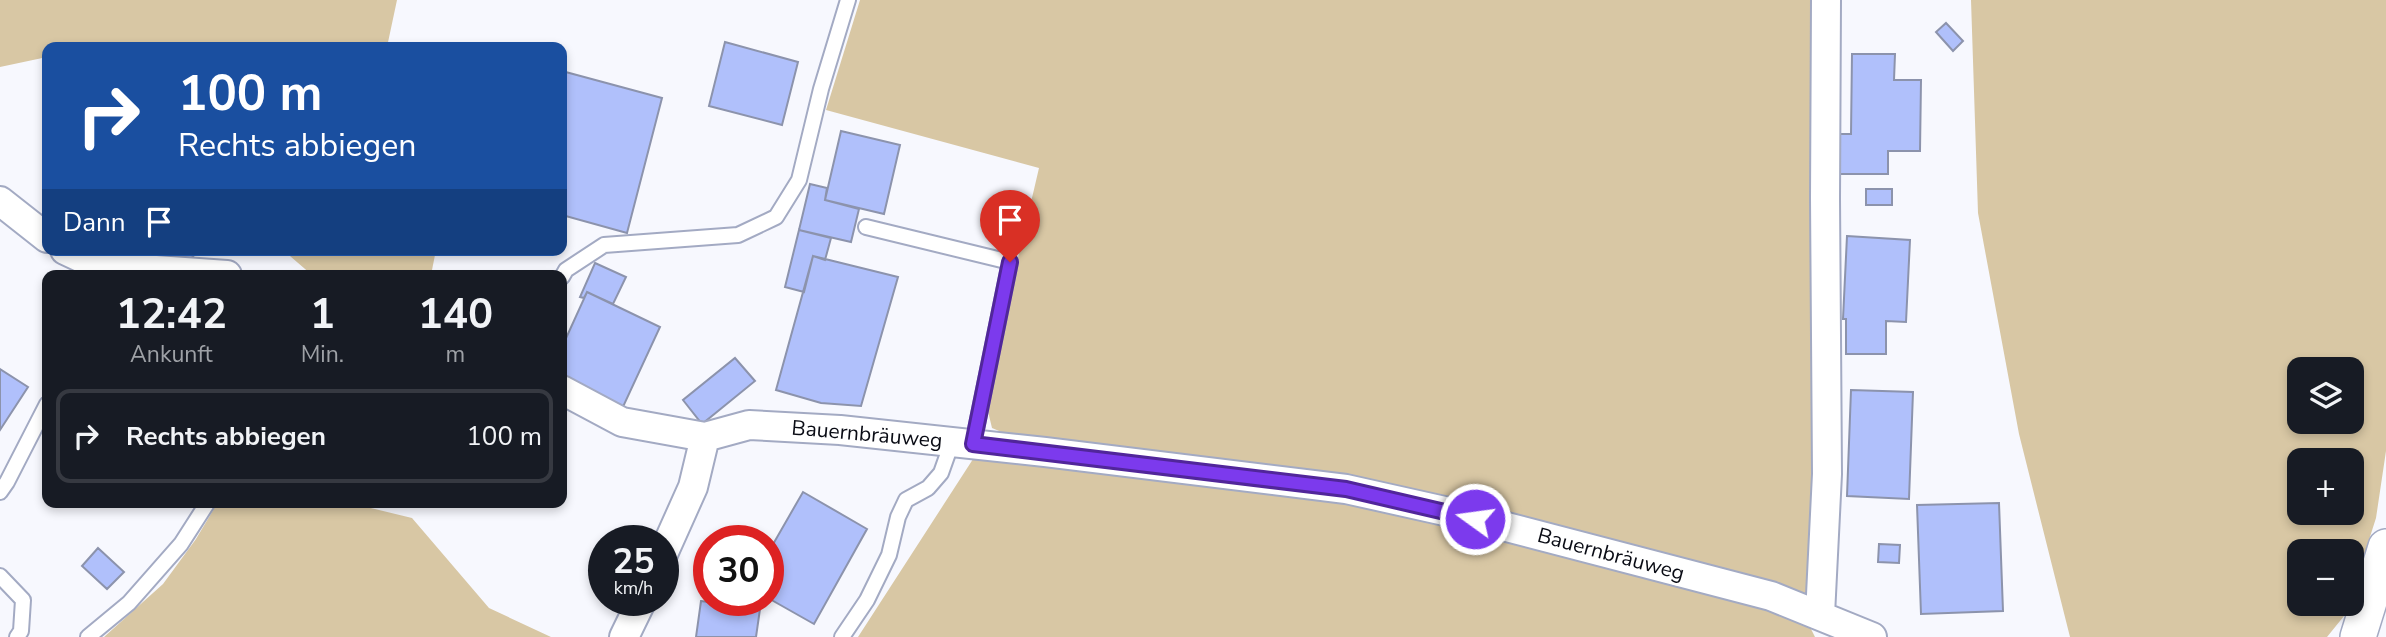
<!DOCTYPE html>
<html lang="de">
<meta charset="utf-8">
<style>
:root{--surface:#171b24;--page:#20242c;--text:#f1f3f6;--muted:#9ea1a6;--line:#363941}
body{margin:0;font-family:"Nunito Sans",sans-serif;background:var(--page);color:var(--text);height:100vh;display:flex;flex-direction:column;font-size:26px;white-space:nowrap}
*{box-sizing:border-box;margin:0}
p{font-size:23px;color:var(--muted)}
.icon{flex:none;width:38px;height:38px;fill:none;stroke:currentColor;stroke-width:2;stroke-linecap:round;stroke-linejoin:round}
.map{position:relative;flex:1;overflow:hidden}
.details{position:absolute;left:42px;top:270px;width:525px;height:238px;display:flex;flex-direction:column;background:var(--surface);border-radius:14px;box-shadow:0 4px 10px #0003}
.details>*{flex:none}
.hud{position:absolute;left:42px;top:42px;width:525px;height:214px;border-radius:14px;box-shadow:0 4px 10px #0003;background:#1a4fa0;color:#fff;overflow:hidden}
.buttons{position:absolute;left:2287px;top:357px;display:grid;gap:14px}
.buttons a{display:grid;place-items:center;width:77px;height:77px;border-radius:14px;background:var(--surface);box-shadow:0 4px 10px #0003;font-size:35px}
.speed{position:absolute;left:588px;top:525px;display:flex;gap:14px;font-size:35px;font-weight:700;text-align:center}
.speed>*{display:grid;place-content:center;width:91px;height:91px;border-radius:50%;background:var(--surface);box-shadow:0 4px 10px #0003;line-height:1}
.speed small{font-size:18px;font-weight:400}
.speed .limit{border:10px solid #d22;background:#fff;color:#111}
.pin{position:absolute;display:grid;place-items:center;width:60px;height:60px;color:#fff;margin:-72px -30px;border-radius:50% 50% 50% 0;rotate:-45deg;box-shadow:0 0 7px #0007}
.pin .icon{rotate:45deg}
.me{position:absolute;width:77px;margin:-38px;rotate:284deg;stroke-linejoin:round;filter:drop-shadow(0 0 5px #0008)}
.turn{display:flex;align-items:center;gap:24px;height:147px;padding:0 21px;font-size:32px}
.turn .icon{width:91px;height:91px;stroke-width:2.5}
.turn b{display:block;font-size:49px;line-height:60px}
.then{display:flex;align-items:center;height:66px;padding:0 21px;background:#0003;gap:14px;font-size:26px}
.eta{display:flex;justify-content:space-evenly;align-items:center;height:119px;text-align:center}
.eta b{font-size:42px;font-weight:700;line-height:49px}
ul{padding:0;list-style:none}
li{display:flex;align-items:center;gap:21px;height:94px;margin:0 14px 10px;padding:0 7px;border:4px solid var(--line);border-radius:14px}
li div{flex:1}
li b{display:block;font-size:26px}
li em{font-style:normal}
.map>svg:first-child{display:block}
</style>
<div class="map">
<svg width="2386" height="637" viewBox="0 0 2386 637">
<rect width="100%" height="100%" fill="#f7f8fe"/>
<path fill="#d8c7a4" fill-rule="evenodd" d="M0 0H397L387 47H47V57L0 67Z
M860 0H1816L1811 359 1819 402 1811 592 1799 595 1386 488 1018 439 992 428 985 399 1039 168 826 110Z
M1971 0H2386V451L2376 518 2352 593V551H2300V604H2348L2344 616 2327 637H2070L2019 434 1978 213ZM2352 369V422H2300V369ZM2352 460V513H2300V460Z
M283 250H436L431 275H312Z
M975 456 1335 497 1785 609 1811 629 1815 637H858Z
M218 502H346L412 518 489 608 551 637H104L163 584 196 539Z"/>
<path fill="#b0c0fb" stroke="#8c93ac" stroke-width="2" d="M1946 23 1963 41 1953 51 1936 32Z
M725 42 798 62 782 125 709 106Z
M1852 54H1895L1894 80H1921L1920 151H1888V174H1838V134H1851Z
M562 71 662 98 627 233 562 215Z
M841 131 900 145 884 214 825 200Z
M810 184 827 188 825 200 859 209 851 242 799 230Z
M1866 189H1892V205H1866Z
M799 230 831 238 825 260 813 256 804 292 785 287Z
M1847 236 1910 240 1906 322 1886 321V354H1846V319H1843Z
M168 250H199L184 266Z
M813 256 898 277 861 406 821 403 776 390Z
M595 263 626 277 613 304 587 292 584 298 580 297Z
M587 292 660 327 622 409 562 381V347Z
M735 358 755 381 702 424 683 400Z
M0 369 28 387 0 430Z
M1851 390 1913 392 1909 499 1847 496Z
M803 492 867 529 814 624 768 598V553Z
M1999 503 2003 611 1921 614 1917 505Z
M1879 544 1900 545 1899 563 1878 562Z
M98 548 124 572 107 589 82 566Z
M701 601 760 609 756 637H696Z"/>
<g fill="none" stroke-linecap="round" stroke-linejoin="round">
<g stroke="#a3aac3" stroke-width="18">
<path id="service" d="M866 227 1010 262 973 444
M562 277 566 270 604 245 738 235 776 217 799 180 821 89 848 0
M0 492 7 482 47 404
M0 576 23 600 21 631 17 637
M88 637 129 603 181 544 208 502
M842 637 867 600 889 555 898 517 906 500 928 488 941 473 952 442"/>
</g>
<g stroke="#a3aac3" stroke-width="32">
<path id="minor" d="M0 201 47 238
M65 250 99 266 227 275
M562 390 622 422 705 437 749 425 840 430 1045 452 1346 489 1449 512 1771 596 1872 637
M663 554 693 487 705 437
M1820 615 1827 474 1825 198 1826 0
M624 637 642 600"/>
</g>
<g stroke="#a3aac3" stroke-width="38">
<path id="tertiary" d="M2358 637 2386 547"/>
</g>
<use href="#service" stroke="#fff" stroke-width="14"/>
<use href="#minor" stroke="#fff" stroke-width="28"/>
<use href="#tertiary" stroke="#fff" stroke-width="35"/>
</g>
<g fill="none" stroke-linecap="round" stroke-linejoin="round">
<g stroke="#51269a" stroke-width="18">
<path id="route" d="M1010 262 973 444 1346 489 1475 519"/>
</g>
<use href="#route" stroke="#7c3aed" stroke-width="12"/>
</g>
<g text-anchor="middle" stroke-width="5" stroke-linejoin="round" paint-order="stroke">
<g font-size="21" fill="#090b14" stroke="#fff">
<text transform="translate(867 434) rotate(5)" y="7">Bauernbräuweg</text>
<text transform="translate(1611 554) rotate(15)" y="7">Bauernbräuweg</text>
</g>
</g>
</svg>
<div class="buttons">
<a><svg class="icon" aria-label="layers" viewBox="0 0 24 24"><path d="M12 4l9 5-9 5-9-5zM3 14l9 5 9-5"/></svg></a>
<a>+</a>
<a>−</a>
</div>
<div class="speed"><div>25<small>km/h</small></div><div class="limit">30</div></div>
<div class="pin" style="left:1010px;top:262px;background:#d93025"><svg class="icon" aria-label="arrive" viewBox="0 0 24 24"><path d="M6 21V4h12l-3 4 3 4H6"/></svg></div>
<svg class="me" style="left:1475px;top:519px" viewBox="-20 -20 40 40"><circle r="17" fill="#7c3aed" stroke="#fff" stroke-width="3"/><path d="M0-11L8 9 0 5-8 9z" fill="#fff"/></svg>
<div class="hud">
<div class="turn"><svg class="icon" aria-label="right" viewBox="0 0 24 24"><path d="M7 20v-9h11M14 6l5 5-5 5"/></svg><div><b>100 m</b>Rechts abbiegen</div></div>
<div class="then">Dann<svg class="icon" aria-label="arrive" viewBox="0 0 24 24"><path d="M6 21V4h12l-3 4 3 4H6"/></svg></div>
</div>
<section class="details">
<div class="eta">
<div><b>12:42</b><p>Ankunft</p></div>
<div><b>1</b><p>Min.</p></div>
<div><b>140</b><p>m</p></div>
</div>
<ul>
<li><svg class="icon" aria-label="right" viewBox="0 0 24 24"><path d="M7 20v-9h11M14 6l5 5-5 5"/></svg><div><b>Rechts abbiegen</b></div><em>100 m</em></li>
</ul>
</section>
</div>
